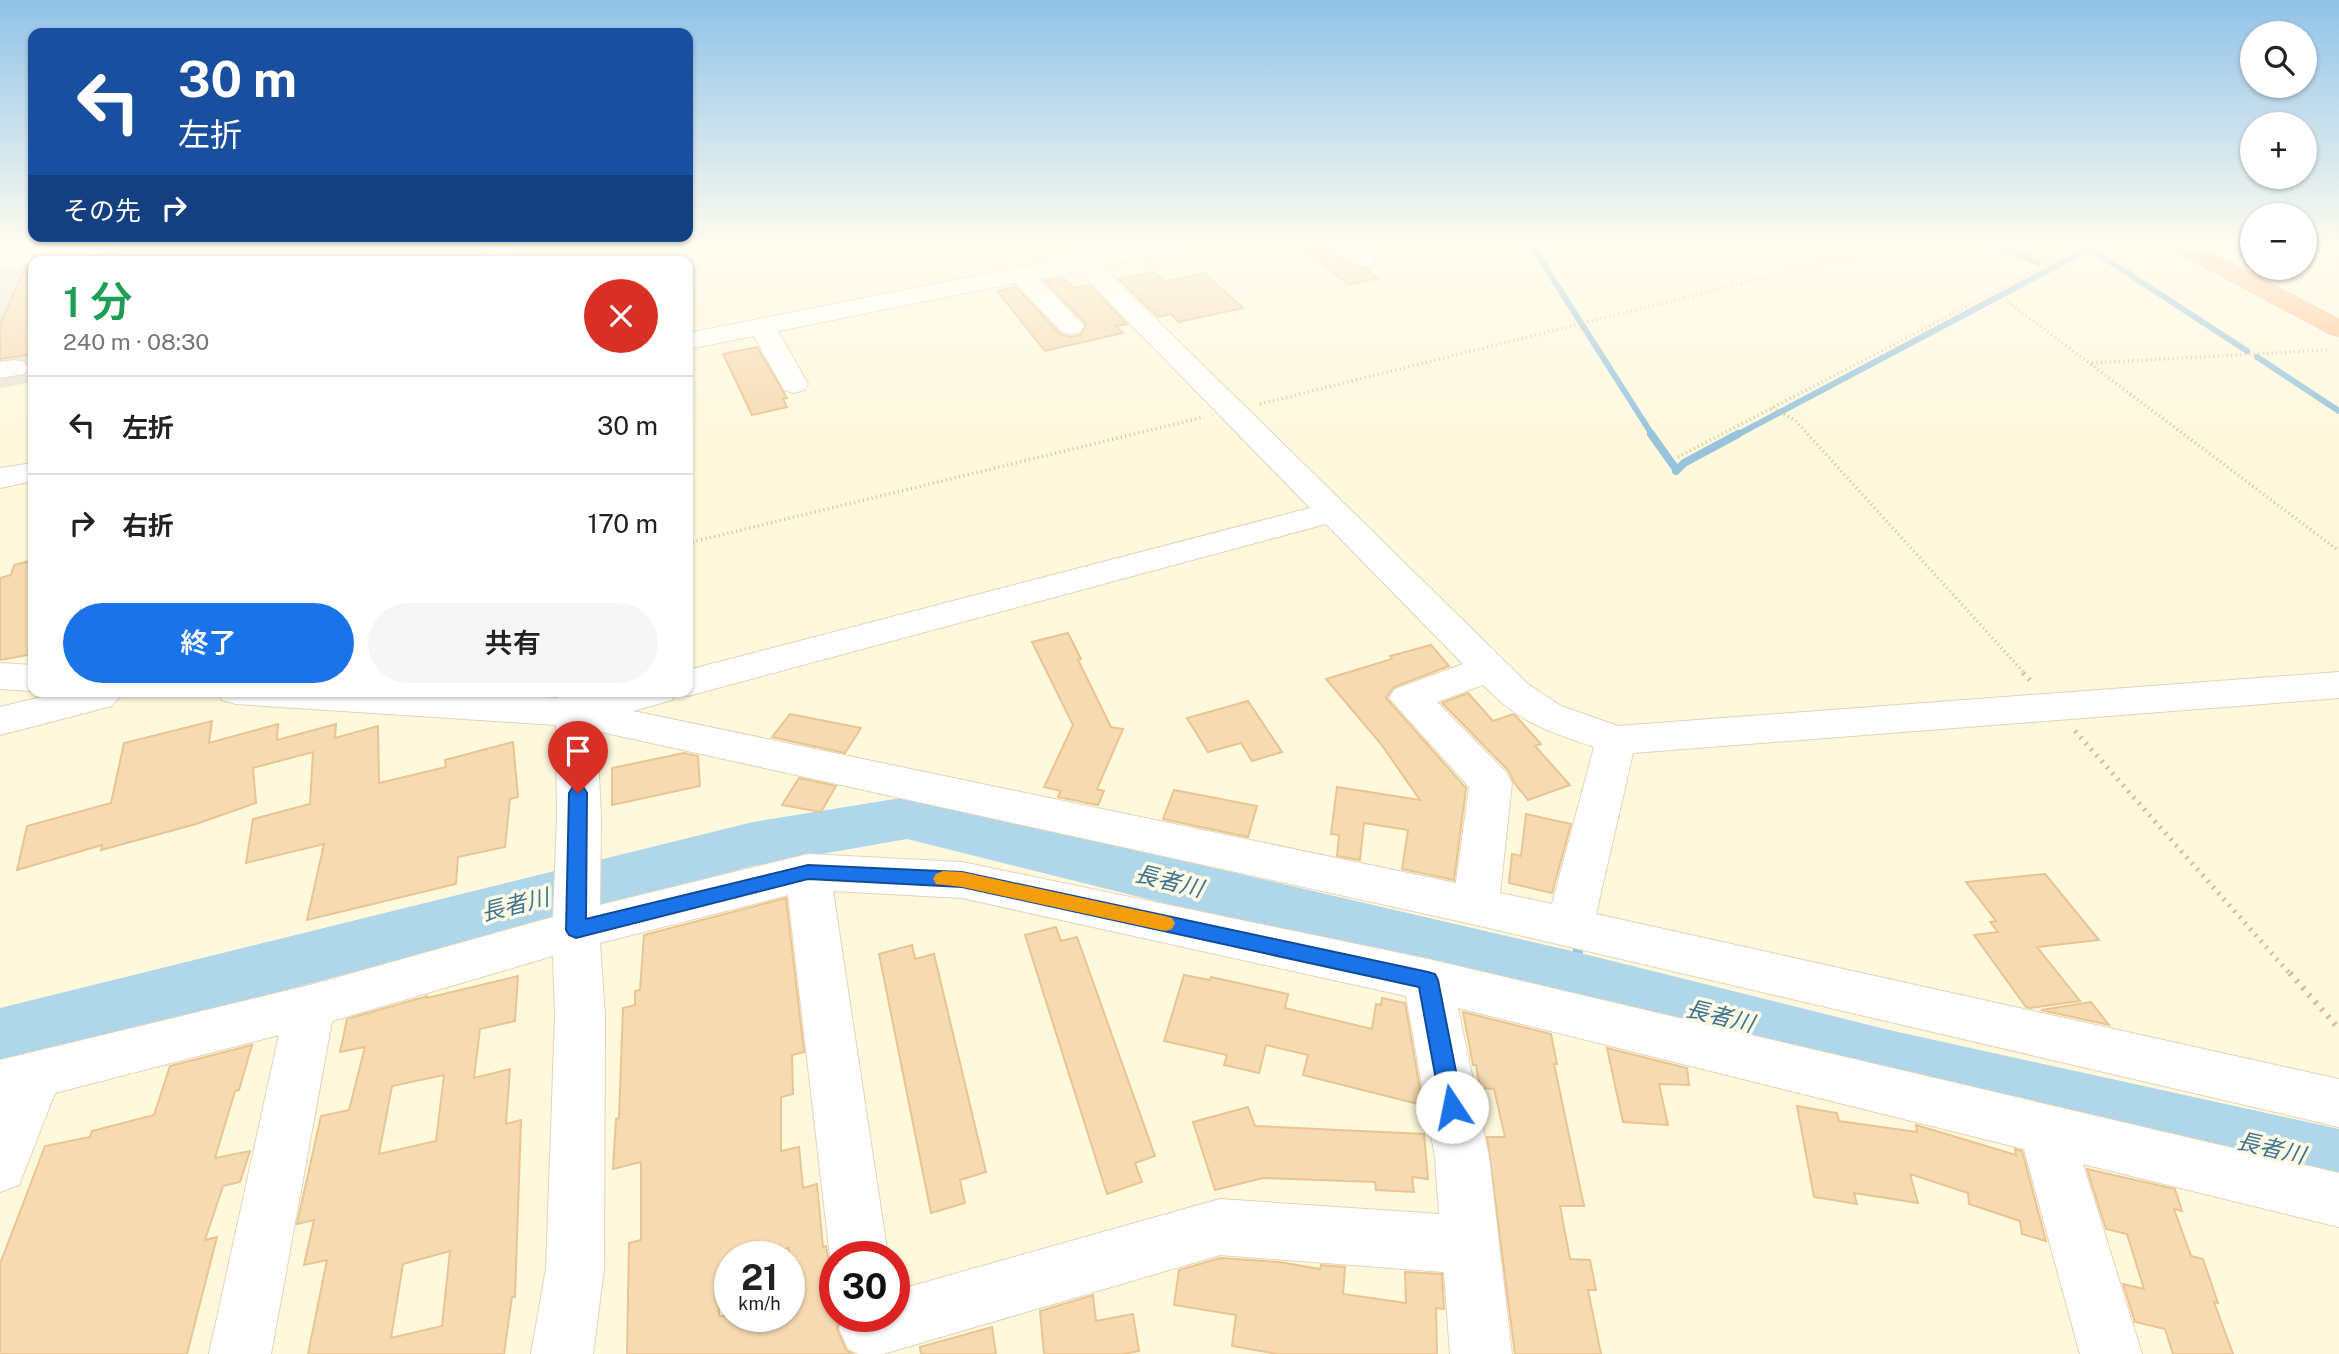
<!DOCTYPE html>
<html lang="ja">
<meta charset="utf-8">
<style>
:root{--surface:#fff;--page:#f6f6f6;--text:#222;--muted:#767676;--line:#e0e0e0;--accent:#1a73e8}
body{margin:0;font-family:"Public Sans","Noto Sans JP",sans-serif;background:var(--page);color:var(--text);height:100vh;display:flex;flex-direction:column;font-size:26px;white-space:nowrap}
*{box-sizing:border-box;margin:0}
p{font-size:23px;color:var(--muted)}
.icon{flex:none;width:38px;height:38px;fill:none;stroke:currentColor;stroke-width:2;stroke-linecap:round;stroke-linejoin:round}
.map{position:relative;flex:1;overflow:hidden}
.side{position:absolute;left:28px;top:256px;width:665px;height:441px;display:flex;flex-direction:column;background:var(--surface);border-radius:14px;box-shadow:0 2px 5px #0004}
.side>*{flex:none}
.hud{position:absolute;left:28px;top:28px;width:665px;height:214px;border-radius:14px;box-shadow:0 2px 5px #0004;background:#1a4fa0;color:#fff;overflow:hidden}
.buttons{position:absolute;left:2240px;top:21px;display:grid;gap:14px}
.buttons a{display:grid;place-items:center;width:77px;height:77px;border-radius:50%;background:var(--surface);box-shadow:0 2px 5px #0004;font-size:35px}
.speed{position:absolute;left:714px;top:1241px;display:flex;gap:14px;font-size:35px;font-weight:700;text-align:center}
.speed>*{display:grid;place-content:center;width:91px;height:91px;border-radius:50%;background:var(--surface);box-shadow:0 2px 5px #0004;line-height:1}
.speed small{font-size:18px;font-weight:400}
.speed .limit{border:10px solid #d22;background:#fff;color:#111}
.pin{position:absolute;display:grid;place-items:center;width:60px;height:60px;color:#fff;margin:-72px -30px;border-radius:50% 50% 50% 0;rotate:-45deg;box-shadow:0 0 7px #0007}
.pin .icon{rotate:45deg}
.me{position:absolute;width:77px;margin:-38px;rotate:349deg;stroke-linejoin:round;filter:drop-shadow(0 0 5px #0008)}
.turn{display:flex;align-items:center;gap:24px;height:147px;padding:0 35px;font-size:32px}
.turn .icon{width:91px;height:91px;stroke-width:2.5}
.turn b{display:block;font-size:49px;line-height:60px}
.then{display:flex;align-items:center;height:66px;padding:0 35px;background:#0003;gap:14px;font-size:26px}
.round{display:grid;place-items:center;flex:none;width:74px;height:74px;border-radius:37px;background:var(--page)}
.headline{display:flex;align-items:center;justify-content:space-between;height:119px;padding:0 35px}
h1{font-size:42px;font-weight:600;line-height:52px;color:#1e9e55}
.button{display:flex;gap:14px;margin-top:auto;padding:14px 35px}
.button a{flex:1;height:80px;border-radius:42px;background:var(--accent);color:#fff;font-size:28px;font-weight:600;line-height:80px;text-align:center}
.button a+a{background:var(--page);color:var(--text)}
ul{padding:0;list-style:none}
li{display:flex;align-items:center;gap:21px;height:98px;padding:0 35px;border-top:2px solid var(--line)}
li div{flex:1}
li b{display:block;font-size:26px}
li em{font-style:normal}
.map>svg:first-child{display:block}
</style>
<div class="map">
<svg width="2339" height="1354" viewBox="0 0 2339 1354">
<rect width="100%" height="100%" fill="#fef8dd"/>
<path fill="#ebe5da" d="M151 246H482L485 261H59Z
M33 265V382L0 388V270Z"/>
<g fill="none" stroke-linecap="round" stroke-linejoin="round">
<path stroke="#96c4dc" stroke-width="6" d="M1532 246 1653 436
M2000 246 2038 263
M2097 253 2247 351
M2257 357 2339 411
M1735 436 2094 246"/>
<path stroke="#96c4dc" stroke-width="8" d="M1651 434 1676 469
M1676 471 1684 463 1738 434"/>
<path stroke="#96c4dc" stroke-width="10" d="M1576 975 1578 949"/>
<path stroke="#96c4dc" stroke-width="12" d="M1576 979V973"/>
<path fill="#b0d6e9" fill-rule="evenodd" d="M907 797 1576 952 1889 1030 2339 1129V1197L1889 1090 1576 1006 907 839 753 866 0 1066V1008L753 822Z"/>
</g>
<path fill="#f6dab2" stroke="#eac491" stroke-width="2" fill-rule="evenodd" d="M1300 246H1331L1344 261 1365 268 1378 278 1349 285Z
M33 267V354L0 359V324L25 268Z
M1152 272 1167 281 1204 273 1243 308 1179 322 1171 314 1158 317 1119 279Z
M1062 277 1074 288 1089 285 1127 324 1116 326 1123 333 1045 351 997 291 1016 287 1060 334 1070 337 1081 335 1086 324 1045 281Z
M757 347 787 398 783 399 787 407 752 415 723 354Z
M33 560V654L0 660V578L11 575 14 565Z
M1068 633 1081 659 1078 660 1111 727 1123 729 1097 789 1104 791 1098 805 1058 797 1061 791 1044 787 1073 725 1032 642Z
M1431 645 1449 666 1394 687 1386 698 1466 788 1454 880 1402 869 1408 830 1364 823 1360 860 1337 856 1339 835 1331 834 1337 787 1420 800 1381 744 1326 679 1392 659 1390 656Z
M1468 693 1493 721 1513 714 1516 716 1541 744 1535 746 1570 785 1528 800 1515 784 1508 770 1442 703Z
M1248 701 1282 752 1252 761 1241 743 1208 752 1187 718Z
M790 714 861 728 845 753 772 737Z
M212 721 209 743 278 724 277 740 336 724 335 738 378 726 379 783 446 767 445 760 513 742 518 797 510 799 505 847 458 857 456 884 307 920 324 844 246 863 253 819 310 804 313 752 253 768 256 803 196 824 101 850 102 845 17 870 27 826 111 803 124 743Z
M684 753 698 756 700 786 612 805V768Z
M799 778 836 786 821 812 782 805Z
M1174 790 1257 806 1248 837 1163 819Z
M1526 814 1571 824 1552 893 1509 883 1512 854 1521 856Z
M2045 874 2099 940 2037 947 2080 1001 2031 1008 2026 1007 1974 935 1998 932 1990 922 1996 921 1966 882Z
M786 898 804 1052 792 1055 793 1094 781 1097V1151L799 1147 803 1188 817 1184 823 1247 826 1246 828 1257 835 1269V1275L828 1277 834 1316H841L837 1329 846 1350 853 1354H627L629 1243 641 1240V1162L613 1169 616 1119 619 1118 623 1008 635 1005V991L640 990 644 935ZM789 1248V1316H719V1266L730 1263V1256H755Z
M1056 927 1061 941 1077 937 1155 1156 1135 1163 1142 1182 1107 1194 1025 935Z
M912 945 915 959 934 954 986 1172 960 1180 965 1203 931 1213 879 954Z
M1184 975 1210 980 1211 977 1288 994 1285 1008 1372 1029 1376 1004 1381 1005 1382 998 1405 1003 1420 1089 1418 1104 1303 1075 1308 1055 1266 1045 1259 1073 1224 1065 1227 1055 1164 1041Z
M518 976 515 1021 480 1029 474 1078 510 1069 506 1124 521 1120 515 1297H512L504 1354H308L327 1260 304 1265 314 1220 297 1224 321 1116 349 1110 365 1047 340 1052 347 1019 427 996V998ZM444 1075 436 1141 379 1154 392 1086ZM450 1251 442 1326 391 1338 403 1264Z
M2091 1002 2109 1025 2041 1010Z
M1463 1012 1551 1034 1557 1064H1554L1584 1206H1560L1570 1259 1590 1260 1596 1290H1588L1601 1354H1515L1487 1137H1505L1494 1089 1480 1088 1476 1065H1473Z
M252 1045 239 1090 235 1091 215 1158 250 1151 240 1182 223 1186 205 1240 217 1237 187 1354H0V1264L45 1146 90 1137 92 1131 154 1115 170 1066Z
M1607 1048 1687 1068 1689 1085 1659 1084 1668 1125 1623 1122Z
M1797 1106 1837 1113 1839 1121 1917 1132 1916 1125 2016 1155 2015 1149 2022 1151 2046 1241 2022 1234 2020 1221 1969 1204 1968 1193 1910 1174 1918 1203 1854 1193 1857 1204 1814 1197Z
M1248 1107 1255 1126 1424 1134 1428 1179 1412 1177 1414 1192 1376 1190 1375 1182 1263 1178 1215 1190 1193 1122Z
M2087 1169 2175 1189 2182 1211 2174 1209 2191 1256 2203 1259 2218 1303 2214 1302 2233 1354H2173L2165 1329 2135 1322 2123 1284 2144 1289 2127 1234 2106 1229Z
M1220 1258 1279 1262 1320 1269 1321 1265 1345 1267 1343 1294 1406 1303 1405 1272 1442 1274 1444 1309 1436 1308 1437 1354H1277L1232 1346 1236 1315 1174 1305 1179 1270Z
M1093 1295 1096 1321 1133 1314 1139 1351 1124 1354H1044L1040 1311Z
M992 1327 996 1354H921L920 1347Z"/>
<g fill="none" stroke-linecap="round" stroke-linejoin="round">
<g stroke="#e3d4b9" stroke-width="2">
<path id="minor" d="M52 246H113L110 251C85 257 59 261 33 261V264L0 269V255Z
M488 246H512L515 261H491Z
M1127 246H1178L1175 251 1102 266 1528 684 1561 706 1618 726 2339 672V698L1633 753 1596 914 2339 1079V1127L1476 925 597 731 601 819 600 905 808 854 962 862 1428 959 2339 1173V1227L2083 1164 2142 1354H2080L2024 1149 1458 1008 1489 1157 1512 1354H1450L1444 1272 1220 1255 883 1354H859L848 1349 839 1328 844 1316H894V1291L1220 1199 1439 1214 1435 1157 1406 996 962 898 833 891 888 1256H835V1267L830 1256 788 895 600 943 605 1016 604 1269 593 1354H531L546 1269 555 1016 553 956 332 1021 271 1354H209L279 1035 55 1093 19 1185 0 1192V1060L310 985 553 917 557 819 556 725 236 704 222 700 217 691H449L558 698V691H597V694L608 691H688V670L1310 508 1079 271 1039 279 1084 326 1080 332 1071 334 1062 332 1015 283 778 331 808 384 804 390 794 393 784 390 754 336 688 349V333ZM1326 524 1463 664 1395 689 1389 698 1469 787 1456 883 633 711 672 700 676 693 688 696ZM1483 685C1519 722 1546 731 1594 747L1552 904 1500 893 1512 783 1506 772 1437 702Z
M1333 246H1361L1376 260 1373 265C1357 269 1343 259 1333 246Z
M14 360 24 362 28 368 24 374 0 378V362Z
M33 463V481L0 488V468Z
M0 663 33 665V691L0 689Z
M66 691H124L112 706 0 735V707Z"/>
</g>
<g stroke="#fff" stroke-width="2">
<path id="highway" d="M2169 246H2200L2339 318V337L2330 335 2172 251Z"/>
</g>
<path stroke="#dabd96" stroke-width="3.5" stroke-dasharray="1 3.5" stroke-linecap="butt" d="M2006 246 2047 264
M2008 302 2339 551
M2092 363 2328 350
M1260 404 1891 246
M1772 408 1795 420 2025 674
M1678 457 2083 246
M688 543 1204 417"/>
<path stroke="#dabd96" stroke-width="5" stroke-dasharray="2 6" stroke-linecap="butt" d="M2023 673 2030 680
M2075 731 2291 975"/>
<path stroke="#dabd96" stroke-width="6" stroke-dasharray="2.5 7" stroke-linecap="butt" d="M2290 973 2339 1029"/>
<use href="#minor" fill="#fff" fill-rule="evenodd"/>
<use href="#highway" fill="#ffc08d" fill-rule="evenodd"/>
</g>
<linearGradient id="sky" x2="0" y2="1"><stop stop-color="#91c2e8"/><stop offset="0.56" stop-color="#fffcf0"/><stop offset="1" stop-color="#fffcf0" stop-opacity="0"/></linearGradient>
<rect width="2339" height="436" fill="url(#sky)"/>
<path fill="#1a73e8" stroke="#114b97" stroke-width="2" d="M578 786 584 788 587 793 586 919 808 865 962 872 1428 972 1435 974 1438 980 1463 1107 1460 1114 1452 1117 1444 1114 1441 1107 1419 987 962 887 808 879 576 938 569 935 566 930 569 793 572 788Z"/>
<path fill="#f59e0b" d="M943 871 962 872 1165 916 1172 918 1175 923 1172 929 1165 931 962 887 936 884 933 879 936 874Z"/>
<g text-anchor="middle" stroke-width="7" stroke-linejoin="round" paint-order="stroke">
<g font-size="23" font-style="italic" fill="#3e7593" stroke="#fffae5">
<text transform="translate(1169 881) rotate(14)" y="8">長者川</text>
<text transform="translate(515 905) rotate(-14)" y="8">長者川</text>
<text transform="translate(1720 1016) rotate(14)" y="8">長者川</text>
<text transform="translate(2271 1148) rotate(13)" y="8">長者川</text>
</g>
</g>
</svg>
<div class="buttons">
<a><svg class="icon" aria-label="search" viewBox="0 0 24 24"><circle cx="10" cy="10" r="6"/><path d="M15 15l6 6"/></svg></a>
<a>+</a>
<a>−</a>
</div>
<div class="speed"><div>21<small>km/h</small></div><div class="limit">30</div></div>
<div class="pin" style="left:578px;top:793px;background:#d93025"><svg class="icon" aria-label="arrive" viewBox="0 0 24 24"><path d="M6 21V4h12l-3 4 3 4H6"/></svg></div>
<svg class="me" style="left:1452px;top:1107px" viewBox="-20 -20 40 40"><circle r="19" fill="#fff"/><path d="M0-13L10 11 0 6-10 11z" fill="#1a73e8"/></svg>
<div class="hud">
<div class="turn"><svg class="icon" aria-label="left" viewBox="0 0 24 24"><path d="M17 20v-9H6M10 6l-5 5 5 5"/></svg><div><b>30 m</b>左折</div></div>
<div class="then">その先<svg class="icon" aria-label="right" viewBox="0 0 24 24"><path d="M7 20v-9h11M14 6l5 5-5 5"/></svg></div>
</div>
<section class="side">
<div class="headline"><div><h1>1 分</h1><p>240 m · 08:30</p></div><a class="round" style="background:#d93025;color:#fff"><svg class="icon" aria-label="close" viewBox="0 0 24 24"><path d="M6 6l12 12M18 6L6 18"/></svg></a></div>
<ul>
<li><svg class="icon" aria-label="left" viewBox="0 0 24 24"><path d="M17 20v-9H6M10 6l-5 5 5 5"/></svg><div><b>左折</b></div><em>30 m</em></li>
<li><svg class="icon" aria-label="right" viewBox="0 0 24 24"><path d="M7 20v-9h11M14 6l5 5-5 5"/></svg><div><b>右折</b></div><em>170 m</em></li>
</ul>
<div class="button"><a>終了</a><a>共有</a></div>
</section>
</div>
